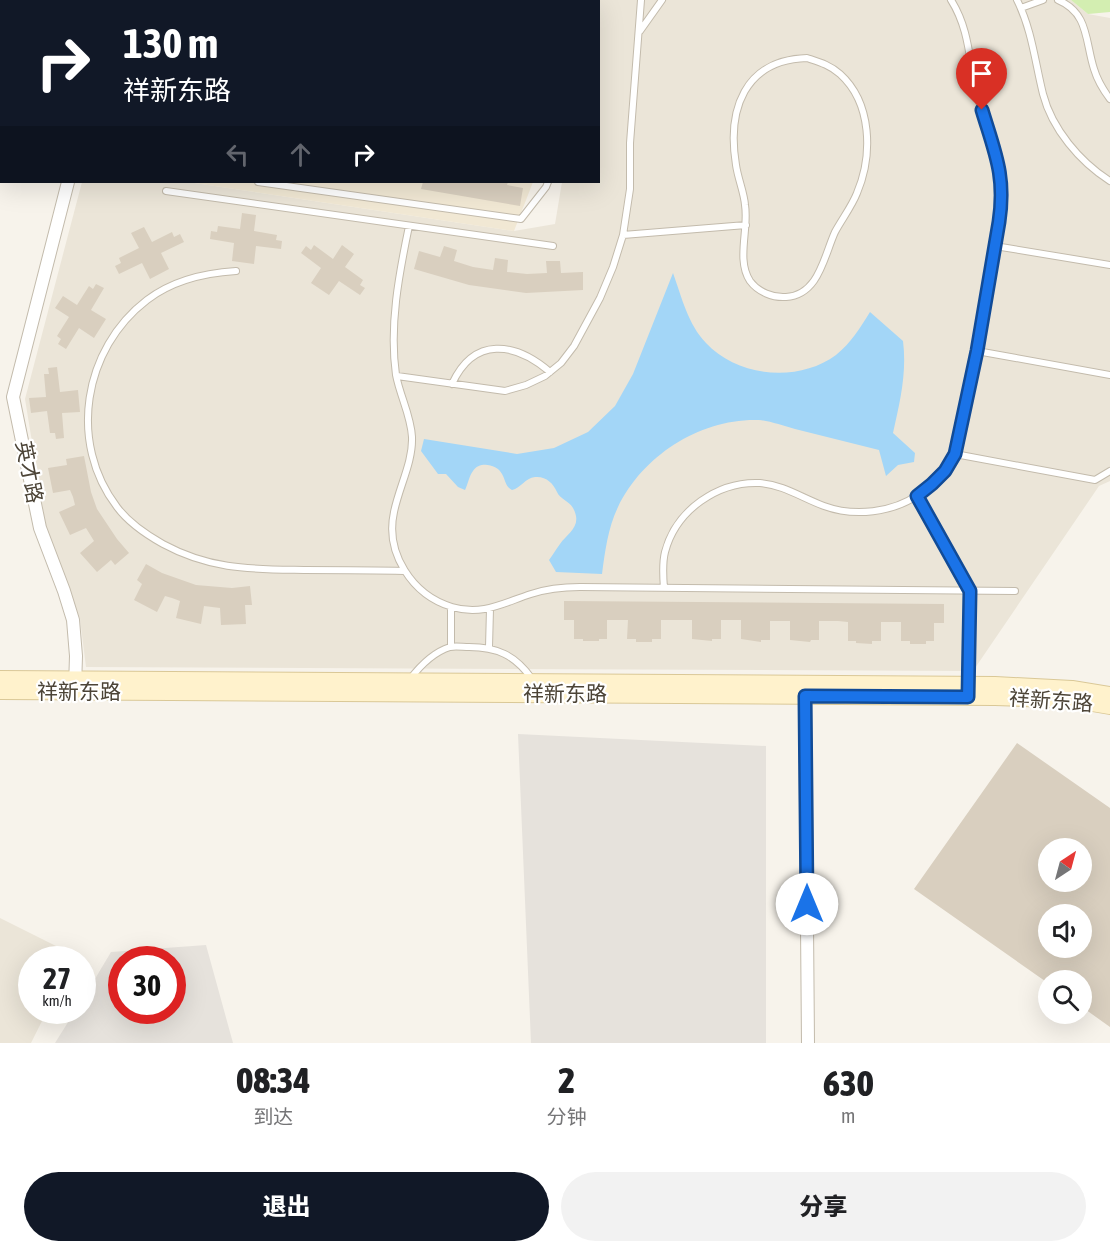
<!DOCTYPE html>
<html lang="zh">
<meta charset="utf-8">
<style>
:root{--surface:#fff;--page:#f2f2f2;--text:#202124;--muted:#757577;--accent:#111827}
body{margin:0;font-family:"Asap Condensed","Noto Sans SC",sans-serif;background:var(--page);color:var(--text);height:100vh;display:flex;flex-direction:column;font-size:22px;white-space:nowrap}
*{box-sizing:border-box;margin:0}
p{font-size:20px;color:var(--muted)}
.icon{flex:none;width:33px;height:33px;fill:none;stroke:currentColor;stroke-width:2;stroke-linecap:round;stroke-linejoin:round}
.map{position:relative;height:1043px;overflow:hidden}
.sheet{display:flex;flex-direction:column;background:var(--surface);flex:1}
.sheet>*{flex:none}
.top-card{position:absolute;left:0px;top:0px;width:600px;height:183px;box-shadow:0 6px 24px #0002;background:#111827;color:#fff;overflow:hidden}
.needle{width:39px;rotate:36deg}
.controls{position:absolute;left:1038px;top:838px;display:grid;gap:12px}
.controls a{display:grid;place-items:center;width:54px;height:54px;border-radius:50%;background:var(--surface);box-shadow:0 6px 24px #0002;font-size:30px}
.speed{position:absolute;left:18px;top:946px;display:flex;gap:12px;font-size:30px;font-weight:700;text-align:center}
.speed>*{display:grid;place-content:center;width:78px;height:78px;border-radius:50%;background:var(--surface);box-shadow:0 6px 24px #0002;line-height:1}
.speed small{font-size:15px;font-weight:400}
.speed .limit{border:9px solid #d22;background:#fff;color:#111}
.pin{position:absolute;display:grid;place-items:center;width:51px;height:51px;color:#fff;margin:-62px -26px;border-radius:50% 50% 50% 0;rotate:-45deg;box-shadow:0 0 6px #0007}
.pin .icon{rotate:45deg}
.me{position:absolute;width:66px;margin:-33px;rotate:0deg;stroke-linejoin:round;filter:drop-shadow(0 0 4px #0008)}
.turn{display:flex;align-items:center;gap:21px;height:126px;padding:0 24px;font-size:27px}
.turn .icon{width:78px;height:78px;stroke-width:2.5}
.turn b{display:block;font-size:42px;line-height:51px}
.lanes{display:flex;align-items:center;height:57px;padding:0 24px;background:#0003;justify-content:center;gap:30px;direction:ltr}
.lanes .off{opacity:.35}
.eta{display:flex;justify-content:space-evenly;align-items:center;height:102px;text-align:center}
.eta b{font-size:36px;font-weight:800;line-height:42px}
.action{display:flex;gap:12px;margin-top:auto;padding:12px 24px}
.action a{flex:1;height:69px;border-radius:36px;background:var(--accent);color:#fff;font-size:24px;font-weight:800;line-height:69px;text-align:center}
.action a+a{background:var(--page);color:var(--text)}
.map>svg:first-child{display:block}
</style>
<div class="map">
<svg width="1110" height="1043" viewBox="0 0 1110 1043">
<rect width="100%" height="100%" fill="#f7f3eb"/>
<path fill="#ebe5d8" d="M591 0H1071L1088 14 1110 18V481L1099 486 973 671 86 667 80 619 46 528 25 399 82 182H188L514 231 555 224 562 182H598V2L591 1Z
M0 918 74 955 72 960H32V1011H47L31 1043H0Z"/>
<path fill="#e6e2dc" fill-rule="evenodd" d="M518 734 766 746V1043H531Z
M206 945 233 1043H55L75 1011H82L83 999 111 952ZM122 960H172V1011H122Z"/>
<path fill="#f1e8d4" d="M102 0H564L102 2Z
M188 182H533L514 231Z"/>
<path fill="#d3eeb1" d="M1071 0H1110V12L1088 14Z"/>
<path fill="#a3d6f7" d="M673 273C682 298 688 324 706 343 738 377 798 383 836 355 851 343 860 328 870 312L903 341C907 373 900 402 893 433L915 453 914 462 898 465 886 476 879 450C851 443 823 436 795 429 783 426 770 421 759 420 701 418 643 455 618 507 608 528 605 551 602 574L556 572 549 560C553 555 556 549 560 544 568 533 583 526 573 508 569 501 560 499 557 492 553 483 546 476 535 477 525 478 521 488 512 490 505 486 506 481 502 474 497 464 479 461 473 471 469 476 468 484 465 490L458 487 446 474H438L421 451 424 439 517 454 554 448 588 432 615 406 633 374Z"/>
<path fill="#d9cfbf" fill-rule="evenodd" d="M423 182 496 183V182H508L507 185 523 188 520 206 421 189Z
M242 213 256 215 254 231 277 235 276 240 282 241 281 249 256 246 254 264 232 261 234 243 210 239 211 231 217 232 218 226 240 229Z
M144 227 152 242 172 232 174 237 180 234 184 242 161 253 169 269 150 279 142 263 119 274 115 266 121 263 119 258 139 248 131 233Z
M314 245 333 259 342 245 354 254 345 267 363 280 360 285 365 288 360 295 339 281 329 295 311 283 321 268 301 253 306 246 311 250Z
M444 246 457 250 454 261 473 267 493 270 495 258 508 260 507 272 527 274 547 273 546 261H560L561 273 583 272V290L526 293 469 285 414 269 419 251 440 257Z
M96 284 104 288 91 310 106 319 94 338 79 328 66 349 58 344 61 339 57 336 69 317 55 308 63 296 77 305 89 286 93 289Z
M57 367 60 392 78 390 80 412 62 413 64 438 56 439 55 433H50L47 411 31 413 29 398 46 397 44 374H49L48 368Z
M84 456 91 492 97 509 117 539 129 553 115 565 111 560 97 572 80 553 94 541 86 528 70 535 59 512 75 505 73 497 70 490 53 493 48 468 67 465 66 459Z
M146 564 162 573 196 585 232 588 250 586 252 605H245L246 624 221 625 220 608 204 606 201 624 176 618 180 601 172 598 165 596 157 612 134 600 142 584 137 580Z
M564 601 944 604V623H934V641H926V644H910V641H901V622H881V641H872V644L856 643V641H848V622L838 621H819V640H811L810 642 790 640V621H770V640H761V642L741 639V620H721V639H712V641L692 639V620H661V639H652V642H636V639H627L628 620H607V639H599V641H583V639H574V620H564Z
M1017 743 1110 808V1027L1082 1007V981H1045L914 889ZM1048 849H1082V882H1048ZM1048 915H1082V948H1048Z"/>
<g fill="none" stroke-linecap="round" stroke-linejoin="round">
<g stroke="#c3bbac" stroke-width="8">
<path id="lane" d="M1017 0C1032 30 1035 62 1043 94 1052 129 1080 162 1110 181
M1058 0C1089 13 1085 41 1094 69 1097 79 1104 91 1110 99
M232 2V0
M1021 8 1043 0
M640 31 662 0
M807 58C819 62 830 65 840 74 872 103 873 155 857 193 852 206 842 219 835 232 824 256 819 295 786 297 773 298 758 292 750 281 736 260 749 229 745 205 744 192 738 179 736 165 727 110 744 60 807 58Z
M258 182 521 219 546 187 548 182
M166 191 553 246
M409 226C399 274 389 326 396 375 400 396 411 416 412 437 413 462 399 487 394 512 385 553 412 595 452 607 482 616 503 603 531 594 546 589 563 587 580 587L1015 591
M623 235 746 225
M995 246 1110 265
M236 271C204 273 173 280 147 300 83 349 68 443 117 507 128 522 147 535 163 544 211 570 251 569 304 570 337 570 371 570 404 571
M977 351 1110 375
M397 376 505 391 526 385 545 376 561 363 574 346 600 298 613 267 623 235 630 189V143L641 0
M452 384C474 336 515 342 550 372
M955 454 1095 480 1110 471
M917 496 970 591 968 684
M664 588C663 576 662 564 665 552 676 510 718 481 760 483 784 485 802 498 824 506 854 517 893 513 919 494 933 484 949 470 955 454 962 438 964 410 968 392 977 349 985 306 992 263 997 236 1004 209 1002 182 1000 152 985 124 977 95 969 62 970 30 951 0
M451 607V647
M489 647 490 609
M410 679C420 666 434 652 450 647 455 646 463 647 469 647 497 647 515 655 532 679"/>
</g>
<g stroke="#c3bbac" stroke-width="14">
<path id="street" d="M90 2 91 0
M68 182 13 397 40 528 64 591 73 620 76 656 75 687
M805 688 808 1043"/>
</g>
<g stroke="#dac897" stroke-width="18">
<path id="secondary" d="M0 679 995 685 1072 689 1110 695
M0 691 995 697 1075 700 1110 706"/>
</g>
<use href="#lane" stroke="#fff" stroke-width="6"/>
<use href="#street" stroke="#fff" stroke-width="12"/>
<use href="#secondary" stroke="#fff2cc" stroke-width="16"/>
</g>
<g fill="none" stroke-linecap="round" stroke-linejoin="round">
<g stroke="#114b97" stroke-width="15">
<path id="route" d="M807 904 805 696 968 697 970 591 917 496 932 484 945 471 955 454 977 351 999 222C1006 176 995 153 982 110"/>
</g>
<use href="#route" stroke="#1a73e8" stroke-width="10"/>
</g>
<g text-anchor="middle" stroke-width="4.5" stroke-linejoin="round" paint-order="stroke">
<g font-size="21" fill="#4c4437" stroke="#fff">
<text transform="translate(29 472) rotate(79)" y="7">英才路</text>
<text x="79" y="699">祥新东路</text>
<text x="565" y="701">祥新东路</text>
<text transform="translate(1051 701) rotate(4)" y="7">祥新东路</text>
</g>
</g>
</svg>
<div class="controls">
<a><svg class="needle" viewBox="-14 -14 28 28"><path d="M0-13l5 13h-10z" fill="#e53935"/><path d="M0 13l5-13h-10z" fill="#757577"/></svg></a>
<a><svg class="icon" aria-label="sound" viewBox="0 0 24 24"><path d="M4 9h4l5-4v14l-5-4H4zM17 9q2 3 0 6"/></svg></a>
<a><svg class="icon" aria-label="search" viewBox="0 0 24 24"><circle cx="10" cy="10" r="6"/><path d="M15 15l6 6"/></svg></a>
</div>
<div class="speed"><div>27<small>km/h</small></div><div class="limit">30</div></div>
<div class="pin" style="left:982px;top:110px;background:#d93025"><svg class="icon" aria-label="arrive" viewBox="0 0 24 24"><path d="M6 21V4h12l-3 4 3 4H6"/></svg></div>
<svg class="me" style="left:807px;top:904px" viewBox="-20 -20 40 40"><circle r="19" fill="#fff"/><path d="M0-13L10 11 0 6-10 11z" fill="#1a73e8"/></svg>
<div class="top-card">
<div class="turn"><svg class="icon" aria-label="right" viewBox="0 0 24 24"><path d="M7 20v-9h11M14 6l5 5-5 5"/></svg><div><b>130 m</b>祥新东路</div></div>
<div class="lanes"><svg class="icon off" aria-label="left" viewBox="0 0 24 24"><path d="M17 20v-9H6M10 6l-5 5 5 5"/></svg><svg class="icon off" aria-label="ahead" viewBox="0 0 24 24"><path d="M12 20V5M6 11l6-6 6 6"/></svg><svg class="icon" aria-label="right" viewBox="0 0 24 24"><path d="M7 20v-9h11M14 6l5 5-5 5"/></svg></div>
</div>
</div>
<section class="sheet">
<div class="eta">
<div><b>08:34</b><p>到达</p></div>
<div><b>2</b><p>分钟</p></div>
<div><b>630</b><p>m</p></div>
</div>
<div class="action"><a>退出</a><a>分享</a></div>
</section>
